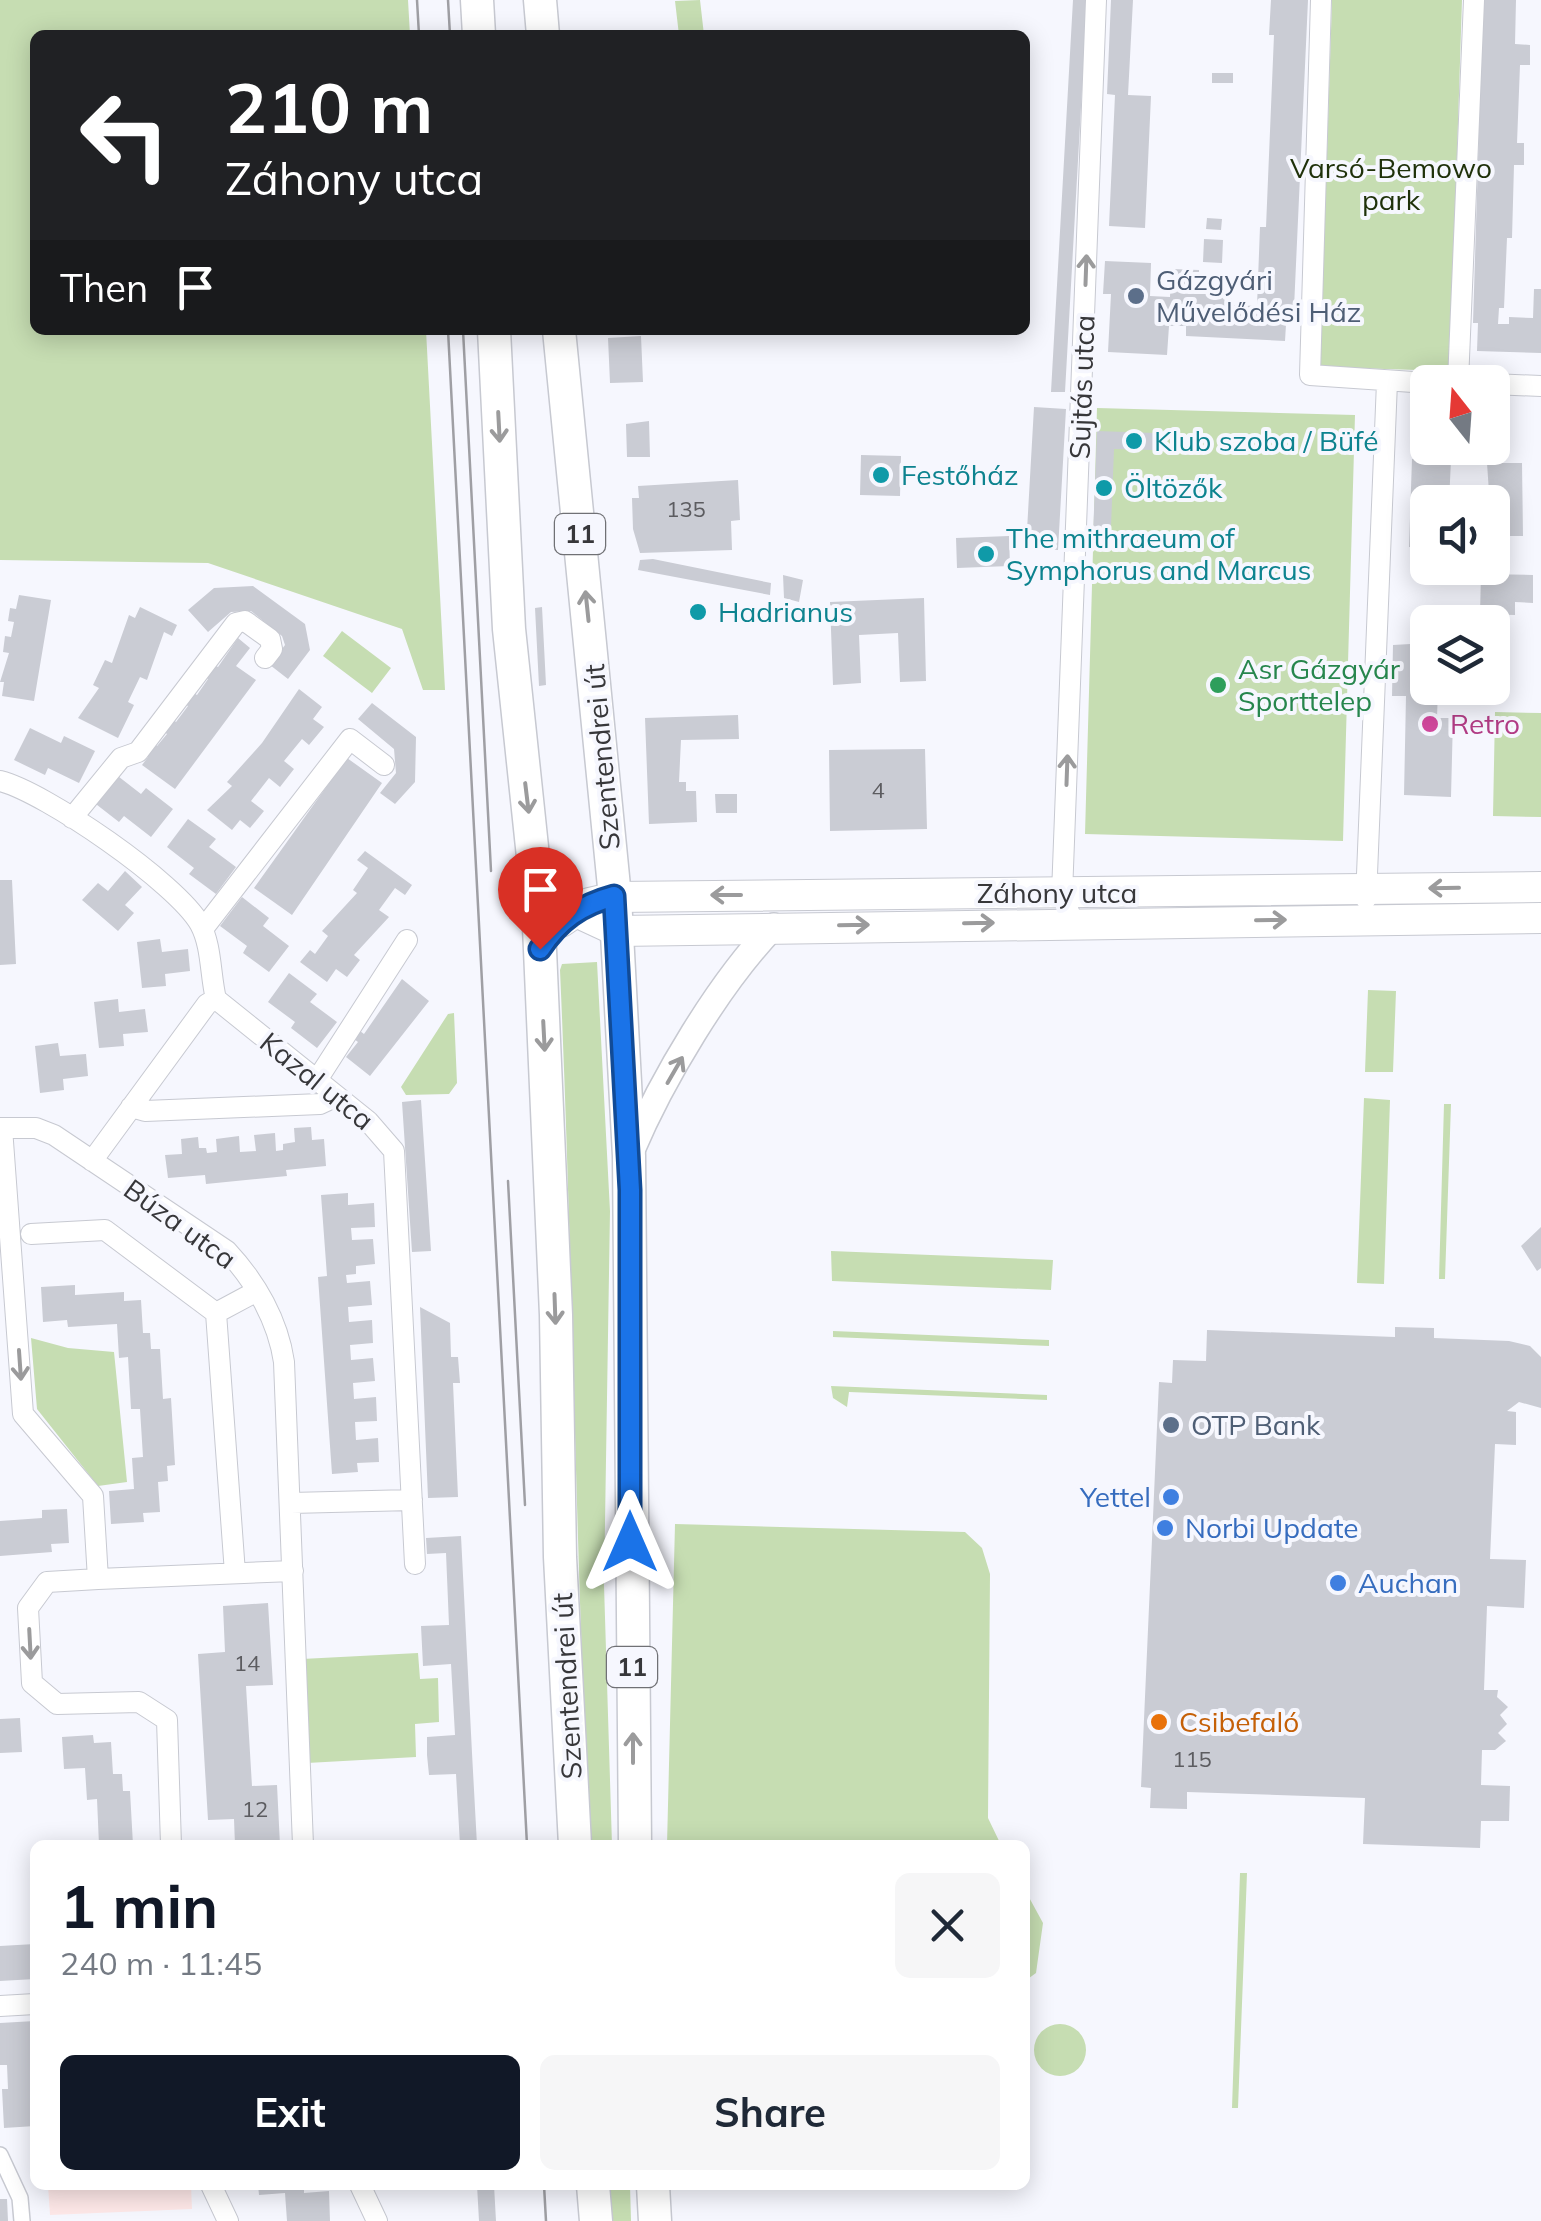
<!DOCTYPE html>
<meta charset="utf-8">
<style>
:root{--surface:#fff;--page:#f6f6f7;--text:#1f2937;--muted:#747a83;--accent:#111827}
body{margin:0;font-family:Mulish,sans-serif;background:var(--page);color:var(--text);height:100vh;display:flex;flex-direction:column;font-size:38px;white-space:nowrap}
*{box-sizing:border-box;margin:0}
p{font-size:32px;color:var(--muted)}
.icon{flex:none;width:55px;height:55px;fill:none;stroke:currentColor;stroke-width:2;stroke-linecap:round;stroke-linejoin:round}
.map{position:relative;flex:1;overflow:hidden}
.drawer{position:absolute;left:30px;top:1840px;width:1000px;height:350px;display:flex;flex-direction:column;background:var(--surface);border-radius:15px;box-shadow:0 5px 25px #0003}
.drawer>*{flex:none}
.guide{position:absolute;left:30px;top:30px;width:1000px;height:305px;border-radius:15px;box-shadow:0 5px 25px #0003;background:#202124;color:#fff;overflow:hidden}
.needle{width:65px;rotate:343deg}
.fabs{position:absolute;left:1410px;top:365px;display:grid;gap:20px}
.fabs a{display:grid;place-items:center;width:100px;height:100px;border-radius:15px;background:var(--surface);box-shadow:0 5px 25px #0003;font-size:50px}
.pin{position:absolute;display:grid;place-items:center;width:85px;height:85px;color:#fff;margin:-102px -42px;border-radius:50% 50% 50% 0;rotate:-45deg;box-shadow:0 0 10px #0007}
.pin .icon{rotate:45deg}
.me{position:absolute;width:110px;margin:-55px;rotate:0deg;stroke-linejoin:round;filter:drop-shadow(0 0 8px #0008)}
.turn{display:flex;align-items:center;gap:35px;height:210px;padding:0 30px;font-size:45px}
.turn .icon{width:130px;height:130px;stroke-width:2.5}
.turn b{display:block;font-size:70px;line-height:85px}
.then{display:flex;align-items:center;height:95px;padding:0 30px;background:#0003;gap:20px;font-size:38px}
.round{display:grid;place-items:center;flex:none;width:105px;height:105px;border-radius:15px;background:var(--page)}
.headline{display:flex;align-items:center;justify-content:space-between;height:170px;padding:0 30px}
h1{font-size:60px;font-weight:700;line-height:75px;color:var(--accent)}
.cta{display:flex;gap:20px;margin-top:auto;padding:20px 30px}
.cta a{flex:1;height:115px;border-radius:15px;background:var(--accent);color:#fff;font-size:40px;font-weight:700;line-height:115px;text-align:center}
.cta a+a{background:var(--page);color:var(--text)}
.map>svg:first-child{display:block}
</style>
<div class="map">
<svg width="1541" height="2221" viewBox="0 0 1541 2221">
<rect width="100%" height="100%" fill="#f6f7fe"/>
<path fill="#fee8e8" d="M48 2185H191L192 2209 50 2215Z"/>
<path fill="#c6ddb2" d="M0 0H408L410 35H35V330H426L445 690H423L402 629 208 563 0 560Z
M700 0 704 35H679L675 1Z
M1332 0H1462L1450 371 1320 367Z
M1097 408 1355 415 1343 841 1085 834Z
M342 631 391 668 372 693 323 656Z
M1495 712 1541 713V817L1493 816Z
M597 962 610 1211 604 1585 612 1845H590C575 1553 573 1262 560 970L562 964Z
M1368 990 1396 991 1393 1072H1365Z
M454 1013 457 1083 449 1094 406 1095 401 1087 448 1014Z
M1364 1098 1390 1100 1384 1284 1357 1283Z
M1444 1104H1451L1445 1279H1439Z
M831 1251 1053 1260 1051 1290 832 1281Z
M833 1331 1049 1340V1346L833 1337Z
M31 1338 68 1348 114 1352 127 1482 98 1486 37 1409Z
M831 1386 1047 1395V1400L849 1392 847 1407 833 1398Z
M675 1524 965 1532 982 1548 990 1574 988 1818 1001 1845H667Z
M418 1653 420 1679 438 1678 439 1722 415 1724 416 1757 307 1763 302 1659Z
M1240 1873H1247L1238 2108H1232Z
M1025 1890 1043 1923 1036 1973 1025 1981Z
M1034 2050a26 26 0 1 1 52 0a26 26 0 1 1-52 0Z
M609 2185H630L631 2221H611Z"/>
<path fill="#caccd4" d="M1073 0H1087L1065 392H1051Z
M1111 0H1133L1128 95 1151 96 1145 228 1109 226 1115 95 1107 94Z
M1271 0H1308L1294 308H1287L1285 341 1186 336V326H1169L1167 355 1108 352 1111 294H1103L1105 261 1151 263 1150 296 1170 297 1171 269 1199 270V290L1232 292 1231 305 1257 306 1260 227H1266L1274 35H1269Z
M1483 0H1516L1515 44 1530 45V65H1520L1517 143H1524V165H1514L1512 238H1507L1504 308H1499L1498 324H1509V317L1533 318 1534 289H1541V353L1477 351 1478 323H1473Z
M1212 73H1233V83H1212Z
M1207 218 1222 219 1221 230 1206 229Z
M1204 239 1223 240 1222 263 1203 262Z
M641 336 643 382 610 383 608 338Z
M1034 407 1066 409 1058 550 1026 548Z
M649 421 650 457H627L626 424Z
M1097 431 1155 433 1154 450 1114 449 1111 527 1103 526 1102 536H1093Z
M861 455 901 456 900 496 860 495Z
M1412 459 1451 460 1449 502H1428V548L1409 547Z
M1487 463H1522L1523 536H1492Z
M738 480 740 520 731 521 732 550 640 553 633 529 632 498H639L638 486Z
M1009 536 1010 566 957 568 956 538Z
M653 559 771 583 770 595 638 570 640 560Z
M1481 574 1533 575V603L1515 602V615L1480 614Z
M783 575 803 580 799 602 784 598Z
M253 586 305 624 310 650 288 679 270 665 285 645 282 636 251 611 231 612 208 632 188 610 214 588Z
M19 595 51 600 34 701 2 696 4 682H0L9 653 3 652 5 636 11 637 14 622 8 621 10 608 16 609Z
M924 598 926 681 900 682 898 633 859 635 861 683 833 685 830 602Z
M140 607 177 625 172 636 164 632 147 680 140 677 128 702 134 705 118 738 78 718 99 688 93 685 105 660 112 663 129 615 135 618Z
M542 607 546 685 539 686 535 608Z
M238 638 250 648 236 666 256 680 175 789 142 765 148 757 144 754 152 742 157 746 167 734 162 730 171 718 176 722 188 706 183 703 192 692 197 695 208 679 204 676 213 664 218 667Z
M1428 643V688H1438L1437 718H1453L1451 797 1404 795 1406 696H1392L1393 645Z
M299 689 322 707 313 719 324 727 309 745 302 739 284 761 294 769 280 787 269 778 251 801 264 811 250 828 240 820 232 830 207 810 232 786 227 782 262 743Z
M372 703 416 737 415 782 395 804 380 793 396 773 394 749 358 719Z
M738 715 739 739 681 740 679 782H686V791H696L697 822 649 824 645 718Z
M30 728 61 743 64 736 95 751 79 783 48 768 45 775 14 760Z
M925 749 927 829 830 831 829 750Z
M347 758 382 783 292 915 254 888Z
M114 773 141 794 146 788 173 809 151 837 124 816 119 822 92 801Z
M715 794H737V813H716Z
M188 819 216 839 209 847 236 867 216 894 189 874 194 868 167 847Z
M365 851 412 885 405 895 395 888 379 910 389 917 354 955 360 960 347 977 336 969 327 982 300 962 310 950 315 954 328 936 322 931 357 893 353 890 368 868 357 860Z
M125 871 142 887 125 905 134 913 118 931 82 900 98 883 108 891Z
M0 880H12L16 964 0 965Z
M242 897 269 918 263 926 289 946 269 972 243 953 247 946 220 926Z
M160 939 162 952 188 949 190 971 165 974 166 986 142 988 137 942Z
M289 973 317 994 310 1002 337 1022 317 1048 291 1028 295 1022 268 1002Z
M402 979 429 1001 370 1076 346 1057 358 1042 354 1039 360 1031 364 1034Z
M118 999 119 1012 145 1009 148 1032 123 1034 124 1046 99 1048 94 1002Z
M58 1043 60 1056 86 1054 88 1076 63 1079 64 1090 40 1093 35 1046Z
M421 1100 431 1251 412 1252 402 1102Z
M311 1127 312 1140 324 1139 326 1166 286 1170 287 1176 206 1184 205 1175 168 1178 165 1155 182 1154 181 1139 198 1137 199 1148H206L207 1153 217 1152 216 1139 239 1136 240 1152 256 1151 254 1135 275 1133 276 1151 283 1150V1144L295 1142 294 1128Z
M348 1193V1205L374 1203 375 1227 351 1228 352 1240 373 1239 375 1264 356 1266V1274L346 1275 347 1283 370 1281 372 1305 348 1307 349 1322 372 1320 373 1343 350 1345 351 1360 373 1358 375 1381 353 1383 354 1399 376 1397 377 1421 355 1422 356 1440 378 1438 379 1462 357 1463 358 1472 332 1474 318 1277 327 1276 321 1195Z
M1541 1227V1268L1537 1271 1521 1246Z
M75 1285V1295L124 1292V1301L141 1300 143 1333H150L151 1349H160L163 1399 171 1398 175 1465 167 1466 168 1481 158 1482 160 1512 143 1513 144 1522 111 1524 109 1491 134 1489 132 1458 143 1457 140 1409H131L128 1357 119 1358 117 1324 68 1327 67 1320 43 1322 41 1287Z
M420 1307 450 1323 451 1357H458L460 1383H453L458 1497 428 1498Z
M1395 1327 1434 1328V1338L1509 1341 1530 1346 1541 1357V1408L1519 1402 1507 1411 1516 1412V1445L1495 1444 1490 1559 1526 1560 1524 1608 1487 1606 1484 1690H1498L1497 1697 1508 1707 1500 1715 1507 1724 1498 1733 1506 1741 1495 1750H1482L1481 1785 1510 1786 1509 1821H1481L1480 1848 1363 1844 1365 1798 1187 1792V1809L1150 1808 1151 1788 1141 1787 1159 1382 1172 1383 1173 1360 1206 1361 1207 1330 1395 1337Z
M67 1509 69 1543 51 1544 52 1552 0 1556V1521L42 1518V1510Z
M461 1536 472 1753 477 1845H460L456 1774 429 1775 427 1755V1737L455 1735 451 1664 423 1666 421 1626 449 1625 446 1553 427 1554 426 1538Z
M268 1603 273 1685 246 1686 252 1786 277 1785 280 1845H235L234 1819 208 1820 198 1654 225 1652 223 1606Z
M20 1718 22 1752 0 1753V1719Z
M93 1735 94 1743 111 1742 113 1774H122L123 1791H130L133 1845H99L97 1799 87 1800 85 1768 64 1769 62 1737Z
M35 1944V1979L0 1981V1946Z
M35 2021V2126L4 2128 2 2089H8L7 2065H0V2023Z
M258 2185H304V2193L329 2191 330 2221H287L285 2193 259 2195Z
M477 2185H494L496 2221H479Z
M0 2199H7L8 2221H0Z"/>
<g fill="none" stroke-linecap="round" stroke-linejoin="round">
<g stroke="#c7c9d1" stroke-width="18">
<path id="pedestrian" d="M0 2155 20 2198 22 2221"/>
</g>
<g stroke="#c7c9d1" stroke-width="22">
<path id="minor" d="M1321 0 1310 375 1428 383
M1458 382 1474 0
M1492 384 1541 386
M0 781C45 792 177 883 200 924 212 946 210 975 216 999L368 1121 394 1151 415 1564
M72 818 121 758 138 752 236 623 245 621 270 639 272 649 265 658
M1366 899 1387 382
M1073 922 1062 894 1096 0
M203 929 350 739 384 765
M317 1080 407 940
M131 1107 145 1111 320 1104 335 1097
M0 1128H36L54 1135 227 1251C256 1282 278 1321 284 1362L303 1845
M2 1128 23 1414 93 1496 98 1579 47 1582 28 1608 32 1683 57 1704 139 1702 167 1720 171 1845
M92 1161 207 1004 216 999
M31 1234 105 1230 216 1313 235 1573
M216 1313 257 1291
M291 1503 412 1500
M98 1579 293 1571
M0 2006 35 2004
M211 2185 228 2221
M360 2185 377 2221"/>
</g>
<g stroke="#c7c9d1" stroke-width="28">
<path id="tertiary" d="M631 1152C662 1079 719 983 774 926"/>
</g>
<g stroke="#c7c9d1" stroke-width="32">
<path id="secondary" d="M535 858 576 912 617 931 1541 918
M561 922 589 903 615 897 1541 887"/>
</g>
<g stroke="#c7c9d1" stroke-width="35">
<path id="primary" d="M477 0 479 35
M540 0 543 35
M494 330 509 629 538 904 556 1315 560 1557 575 1845
M559 330 615 897 629 1156 635 1845
M593 2185 596 2221
M653 2185 655 2221"/>
</g>
<use href="#pedestrian" stroke="#fff" stroke-width="15"/>
<use href="#minor" stroke="#fff" stroke-width="20"/>
<use href="#tertiary" stroke="#fff" stroke-width="25"/>
<use href="#secondary" stroke="#fff" stroke-width="30"/>
<use href="#primary" stroke="#fff" stroke-width="32"/>
<path stroke="#9f9fa4" stroke-width="2.5" d="M417 0 419 35
M448 0 450 35
M448 330 527 1845
M463 330 491 871
M508 1181 525 1505
M544 2185 546 2221"/>
</g>
<defs><path id="oneway-shaft" d="M-6 0H5M1.5-3L5.5 0L1.5 3" fill="none" stroke-width="1.6" stroke-linecap="round" stroke-linejoin="round" transform="scale(2.5)"/></defs>
<g stroke="#9b9b9c">
<use href="#oneway-shaft" transform="translate(1086 270) rotate(-88)"/>
<use href="#oneway-shaft" transform="translate(499 427) rotate(87)"/>
<use href="#oneway-shaft" transform="translate(587 606) rotate(-96)"/>
<use href="#oneway-shaft" transform="translate(1067 770) rotate(-88)"/>
<use href="#oneway-shaft" transform="translate(527 798) rotate(83)"/>
<use href="#oneway-shaft" transform="translate(1444 888) rotate(179)"/>
<use href="#oneway-shaft" transform="translate(726 895) rotate(180)"/>
<use href="#oneway-shaft" transform="translate(1271 920) rotate(-1)"/>
<use href="#oneway-shaft" transform="translate(979 923) rotate(-1)"/>
<use href="#oneway-shaft" transform="translate(854 925) rotate(-1)"/>
<use href="#oneway-shaft" transform="translate(544 1036) rotate(87)"/>
<use href="#oneway-shaft" transform="translate(675 1070) rotate(-60)"/>
<use href="#oneway-shaft" transform="translate(555 1309) rotate(88)"/>
<use href="#oneway-shaft" transform="translate(20 1365) rotate(86)"/>
<use href="#oneway-shaft" transform="translate(30 1644) rotate(87)"/>
<use href="#oneway-shaft" transform="translate(633 1748) rotate(-90)"/>
</g>
<g fill="none" stroke-linecap="round" stroke-linejoin="round">
<g stroke="#114b97" stroke-width="25">
<path id="route" d="M540 949C559 920 581 905 614 896L630 1190V1542"/>
</g>
<use href="#route" stroke="#1a73e8" stroke-width="18"/>
</g>
<g fill="#5c6f8a" stroke="#f6f7fe" stroke-width="4">
<circle cx="1136" cy="296" r="10"/>
<circle cx="1171" cy="1425" r="10"/>
</g>
<g fill="#0f9aa8" stroke="#f6f7fe" stroke-width="4">
<circle cx="1134" cy="441" r="10"/>
<circle cx="881" cy="475" r="10"/>
<circle cx="1104" cy="488" r="10"/>
<circle cx="986" cy="554" r="10"/>
<circle cx="698" cy="612" r="10"/>
</g>
<circle fill="#2e9e5b" stroke="#f6f7fe" stroke-width="4" cx="1218" cy="685" r="10"/>
<circle fill="#d1479c" stroke="#f6f7fe" stroke-width="4" cx="1430" cy="724" r="10"/>
<g fill="#3f7fe0" stroke="#f6f7fe" stroke-width="4">
<circle cx="1171" cy="1497" r="10"/>
<circle cx="1165" cy="1528" r="10"/>
<circle cx="1338" cy="1583" r="10"/>
</g>
<circle fill="#e8710a" stroke="#f6f7fe" stroke-width="4" cx="1159" cy="1722" r="10"/>
<g text-anchor="middle" stroke-width="8" stroke-linejoin="round" paint-order="stroke">
<g font-size="22" fill="#5c5c60">
<text x="686" y="517">135</text>
<text x="878" y="798">4</text>
<text x="247" y="1671">14</text>
<text x="1192" y="1767">115</text>
<text x="255" y="1817">12</text>
</g>
<g fill="#f6f7fe" stroke="#707175" stroke-width="2.5">
<rect x="555" y="514" width="50" height="40" rx="8"/>
<rect x="607" y="1647" width="50" height="40" rx="8"/>
</g>
<g font-size="25" font-weight="bold" fill="#37373a">
<text x="580" y="543">11</text>
<text x="632" y="1676">11</text>
</g>
<g font-size="28" fill="#1f310a" stroke="#f6f7fe">
<text x="1391" y="178">Varsó-Bemowo<tspan x="1391" dy="32">park</tspan></text>
</g>
<g font-size="28" fill="#4e5e75" stroke="#f6f7fe" text-anchor="start">
<text x="1156" y="290">Gázgyári<tspan x="1156" dy="32">Művelődési Ház</tspan></text>
<text x="1191" y="1435">OTP Bank</text>
</g>
<g font-size="28" fill="#37373a" stroke="#f6f7fe">
<text transform="translate(1082 387) rotate(-88)" y="10">Sujtás utca</text>
<text transform="translate(602 757) rotate(-95)" y="10">Szentendrei út</text>
<text x="1057" y="903">Záhony utca</text>
<text transform="translate(317 1081) rotate(39)" y="10">Kazal utca</text>
<text transform="translate(180 1224) rotate(36)" y="10">Búza utca</text>
<text transform="translate(567 1686) rotate(-93)" y="10">Szentendrei út</text>
</g>
<g font-size="28" fill="#0d838f" stroke="#f6f7fe" text-anchor="start">
<text x="1154" y="451">Klub szoba / Büfé</text>
<text x="901" y="485">Festőház</text>
<text x="1124" y="498">Öltözők</text>
<text x="1006" y="548">The mithraeum of<tspan x="1006" dy="32">Symphorus and Marcus</tspan></text>
<text x="718" y="622">Hadrianus</text>
</g>
<g font-size="28" fill="#27864d" stroke="#f6f7fe" text-anchor="start">
<text x="1238" y="679">Asr Gázgyár<tspan x="1238" dy="32">Sporttelep</tspan></text>
</g>
<g font-size="28" fill="#b23c85" stroke="#f6f7fe" text-anchor="start">
<text x="1450" y="734">Retro</text>
</g>
<g font-size="28" fill="#366cbe" stroke="#f6f7fe" text-anchor="start">
<text x="1151" y="1507" text-anchor="end">Yettel</text>
<text x="1185" y="1538">Norbi Update</text>
<text x="1358" y="1593">Auchan</text>
</g>
<g font-size="28" fill="#c56008" stroke="#f6f7fe" text-anchor="start">
<text x="1179" y="1732">Csibefaló</text>
</g>
</g>
</svg>
<div class="fabs">
<a><svg class="needle" viewBox="-14 -14 28 28"><path d="M0-13l5 13h-10z" fill="#e53935"/><path d="M0 13l5-13h-10z" fill="#747a83"/></svg></a>
<a><svg class="icon" aria-label="sound" viewBox="0 0 24 24"><path d="M4 9h4l5-4v14l-5-4H4zM17 9q2 3 0 6"/></svg></a>
<a><svg class="icon" aria-label="layers" viewBox="0 0 24 24"><path d="M12 4l9 5-9 5-9-5zM3 14l9 5 9-5"/></svg></a>
</div>
<div class="pin" style="left:540px;top:949px;background:#d93025"><svg class="icon" aria-label="arrive" viewBox="0 0 24 24"><path d="M6 21V4h12l-3 4 3 4H6"/></svg></div>
<svg class="me" style="left:630px;top:1542px" viewBox="-20 -20 40 40"><path d="M0-17L14 15 0 8-14 15z" fill="#1a73e8" stroke="#fff" stroke-width="4"/></svg>
<div class="guide">
<div class="turn"><svg class="icon" aria-label="left" viewBox="0 0 24 24"><path d="M17 20v-9H6M10 6l-5 5 5 5"/></svg><div><b>210 m</b>Záhony utca</div></div>
<div class="then">Then<svg class="icon" aria-label="arrive" viewBox="0 0 24 24"><path d="M6 21V4h12l-3 4 3 4H6"/></svg></div>
</div>
<section class="drawer">
<div class="headline"><div><h1>1 min</h1><p>240 m · 11:45</p></div><a class="round"><svg class="icon" aria-label="close" viewBox="0 0 24 24"><path d="M6 6l12 12M18 6L6 18"/></svg></a></div>
<div class="cta"><a>Exit</a><a>Share</a></div>
</section>
</div>
